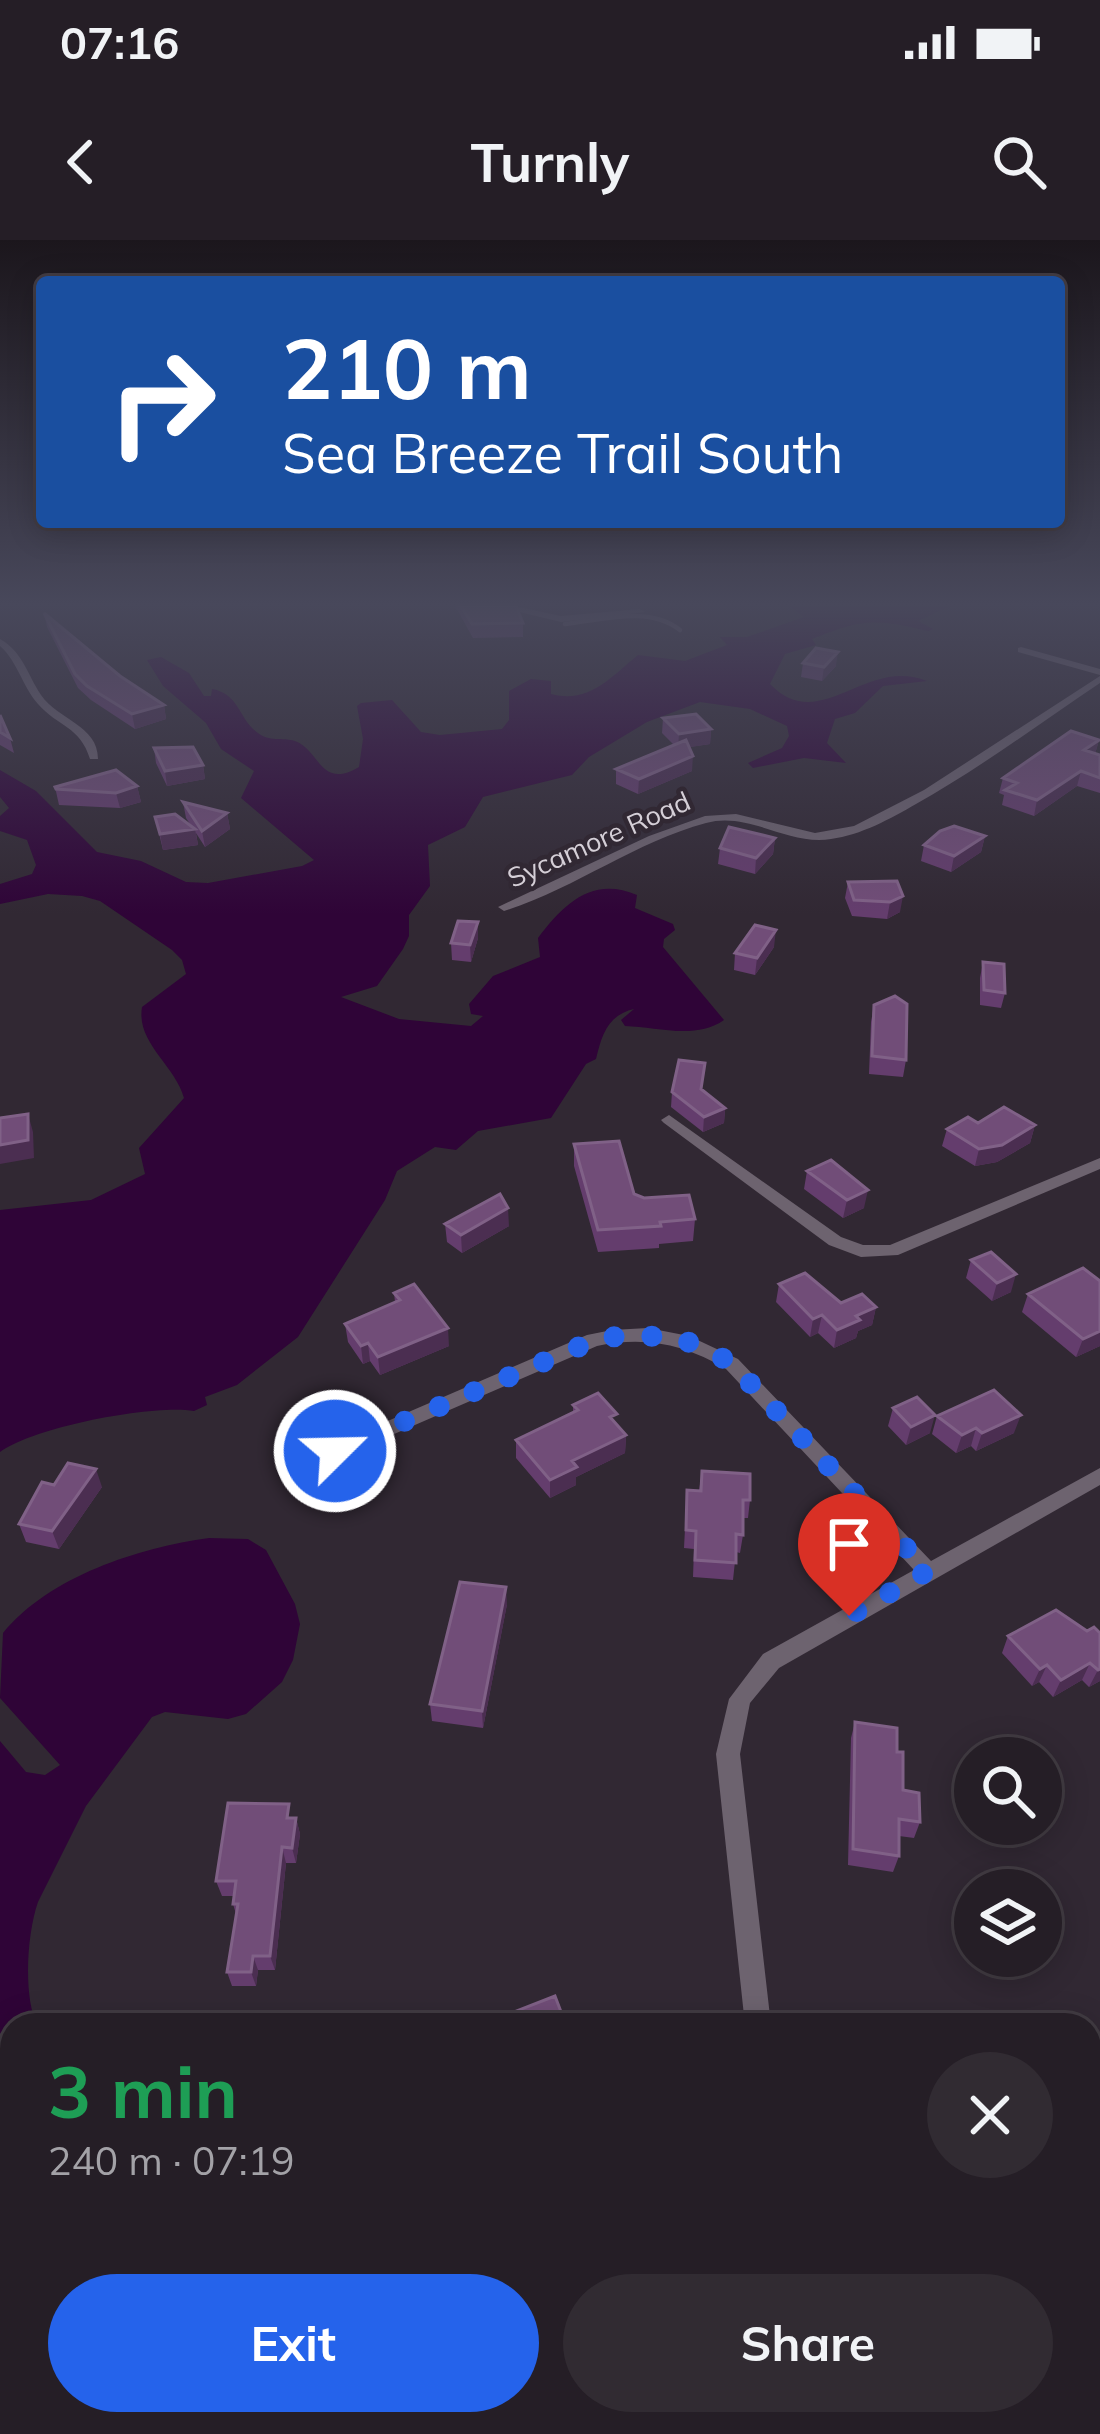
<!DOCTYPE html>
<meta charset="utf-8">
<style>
:root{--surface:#251e26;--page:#312b32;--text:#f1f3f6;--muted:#a3a2a7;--line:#423c43;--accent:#2563eb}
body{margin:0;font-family:Mulish,sans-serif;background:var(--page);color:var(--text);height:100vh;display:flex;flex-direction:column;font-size:45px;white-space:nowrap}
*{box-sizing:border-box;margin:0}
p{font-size:39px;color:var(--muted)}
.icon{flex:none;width:66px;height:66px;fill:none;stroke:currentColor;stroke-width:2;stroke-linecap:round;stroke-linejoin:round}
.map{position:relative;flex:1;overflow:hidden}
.sheet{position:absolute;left:0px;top:1773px;width:1101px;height:423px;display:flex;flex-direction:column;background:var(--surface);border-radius:36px 36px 0 0;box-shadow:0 6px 30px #0003,0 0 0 3px var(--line)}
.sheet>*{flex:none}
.banner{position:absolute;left:36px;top:36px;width:1029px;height:252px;border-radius:12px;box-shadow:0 6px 30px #0003,0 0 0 3px var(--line);background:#1a4fa0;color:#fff;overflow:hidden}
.tools{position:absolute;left:954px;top:1497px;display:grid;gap:24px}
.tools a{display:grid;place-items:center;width:108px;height:108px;border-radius:50%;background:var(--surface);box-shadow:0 6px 30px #0003,0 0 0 3px var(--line);font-size:60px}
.pin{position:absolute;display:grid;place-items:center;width:102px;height:102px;color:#fff;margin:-123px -51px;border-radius:50% 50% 50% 0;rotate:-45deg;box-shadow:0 0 12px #0007}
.pin .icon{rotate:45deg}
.me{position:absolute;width:132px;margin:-66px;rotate:67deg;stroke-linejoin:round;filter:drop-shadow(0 0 9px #0008)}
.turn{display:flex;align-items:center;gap:42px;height:252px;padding:0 48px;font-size:54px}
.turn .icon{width:156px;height:156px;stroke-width:2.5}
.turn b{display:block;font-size:84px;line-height:102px}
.round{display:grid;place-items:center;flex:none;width:126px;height:126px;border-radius:63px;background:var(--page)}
.headline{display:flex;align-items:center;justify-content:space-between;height:204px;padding:0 48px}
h1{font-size:72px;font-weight:700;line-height:90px;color:#1e9e55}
.primary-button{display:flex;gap:24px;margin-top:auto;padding:24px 48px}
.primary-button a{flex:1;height:138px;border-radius:72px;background:var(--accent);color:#fff;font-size:48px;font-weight:700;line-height:138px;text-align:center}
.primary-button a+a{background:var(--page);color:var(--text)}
.status{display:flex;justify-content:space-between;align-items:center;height:84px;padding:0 60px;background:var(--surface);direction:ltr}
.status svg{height:33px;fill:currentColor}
header{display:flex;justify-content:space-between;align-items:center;height:156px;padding:0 48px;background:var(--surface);font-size:54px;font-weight:700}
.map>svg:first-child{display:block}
</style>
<div class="status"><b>07:16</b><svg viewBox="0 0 49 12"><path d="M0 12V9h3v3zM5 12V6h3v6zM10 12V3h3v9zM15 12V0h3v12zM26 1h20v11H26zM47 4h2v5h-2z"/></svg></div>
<header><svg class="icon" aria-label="back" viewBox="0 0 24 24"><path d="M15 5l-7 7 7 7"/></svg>Turnly<svg class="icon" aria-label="search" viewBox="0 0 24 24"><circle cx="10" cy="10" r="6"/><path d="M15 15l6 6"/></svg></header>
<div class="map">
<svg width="1100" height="2194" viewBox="0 0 1100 2194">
<rect width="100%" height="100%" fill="#312833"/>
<path fill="#2f0437" d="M788 366H950L918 381 933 389 928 391C876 378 861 379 812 399L816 405 785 414 770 444C820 496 865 416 927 441L883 446 855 473 835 479 827 503 846 523 804 518 753 528 748 523 782 508 789 496 787 486 750 469 700 462 647 482 589 517 572 535 483 557 465 587 428 605 430 646 409 675V696L403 709 377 746 341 757 399 779 471 786 483 776 471 774 469 764 493 736 540 717 538 698C564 664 592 636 637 655L635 668 673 684 675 690 664 699 663 707 724 780C696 800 657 787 625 786L621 780 634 769C608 775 602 794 596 819L586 824 551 878 478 891 456 910 435 907 397 931 385 960 298 1097 237 1145 205 1157 207 1165 194 1171C153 1164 34 1187 0 1212V970L91 960 145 934 139 908 184 858C175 825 136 803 142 767L186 734 182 720 172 710 100 661 82 656 48 654 0 664V644L32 634 36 625 27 600 0 591V576L9 568 0 557V530L36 551 97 612 141 621 186 642 208 643 302 626 314 620 241 558 254 531 221 509 206 483 163 446 147 420 161 417 189 433 204 456H211L212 449C240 454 238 479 258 493 269 502 282 497 295 501 320 510 320 550 359 527L363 499 357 466 361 463 392 460 421 492 440 495 502 489 509 480V451L531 439 551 441V454C589 464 610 438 638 415L685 421 727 405 720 397H747L804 377Z
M209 1298 248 1299 266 1310 295 1364 300 1384 293 1420 282 1442 246 1474 228 1479 165 1472 152 1477 86 1566 38 1662C27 1693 23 1756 37 1785H12V2024L0 2037V1501L26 1532 45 1535 60 1525 0 1458 3 1393C50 1336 138 1308 209 1298Z"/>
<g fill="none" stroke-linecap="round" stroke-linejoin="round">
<path stroke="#6d636f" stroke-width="4.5" d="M565 384C601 380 649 365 680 390"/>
<path fill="#6d636f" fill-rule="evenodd" d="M495 366H514L561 376 640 369 645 372 561 382Z
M0 399C23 412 27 434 41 455 58 480 98 485 98 519H90C80 486 58 487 38 464 22 446 18 422 0 406Z
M1021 407 1100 429V435L1018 412V408Z
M1100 436V443C1039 484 980 528 916 564 890 579 861 595 831 599 788 606 749 571 706 583 635 602 574 649 504 671L498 667 649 596 705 576 736 574 815 593 854 586 924 550Z
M669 875 841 997 863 1005H890L1100 918V929L898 1015 861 1017 829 1005 664 883 661 880Z
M648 1088 689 1096 738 1119 931 1321 1100 1228V1245L779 1428 750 1463 740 1514 771 1785H745L716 1514 729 1459 763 1414 914 1330 726 1129C684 1104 645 1096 597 1106L302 1234H288L285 1229 288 1224 587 1095 612 1090Z"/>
</g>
<path fill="#643d6d" d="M455 366H516L523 383V397L473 398Z
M44 373 120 436 164 465 166 479 135 489 91 460 78 448 47 387Z
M803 423 836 426 822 441 801 437Z
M0 475 10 498 14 513 0 505Z
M663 478 711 489 710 504 689 507 692 531 638 554 616 544V529L674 505 662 493Z
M1099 500 1095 514 1100 515V553L1077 546 1034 576 1002 565 1004 555 999 553 1003 538Z
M154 508 203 525 205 539 167 546 156 523Z
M137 546 141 562 120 568 59 565 55 547Z
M183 562 227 573 230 589 205 607 196 593 198 605 163 610 155 577 192 587 186 578Z
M985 596 981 612 951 632 921 621 924 605Z
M775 598 773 614 755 634 718 624 720 608Z
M897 641 900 672 887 679 852 676 845 658 848 642Z
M478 698 471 722 452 720 451 703Z
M774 707 755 735 734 730 735 713Z
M983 722 1005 753 1001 768 980 765V738Z
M874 765 906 820 903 837 869 834 871 782Z
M702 850 725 868 724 883 703 892 671 867 672 852Z
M978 883 1035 885 1030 903 997 922 975 926 942 906 947 889Z
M574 904 634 954 695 979 693 1001 659 1004V1008L598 1012 574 926Z
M807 931 864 968 843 978 804 949Z
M445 984 509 986 462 1013 447 1002Z
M971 1020 1011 1052 992 1061 966 1038Z
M779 1044 841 1063 876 1067 872 1085 858 1091 856 1098 834 1108 818 1093 810 1097 776 1062Z
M394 1053 449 1106 380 1135 370 1121 363 1124 348 1102 345 1084 395 1062Z
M1028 1054 1100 1106 1076 1117 1022 1072Z
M573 1165 617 1184 626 1195 625 1213 576 1237V1245L550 1258 516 1218V1200L573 1173Z
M893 1168 930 1193 906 1205 888 1186Z
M937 1176 1014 1193 976 1211 971 1206 956 1213 932 1194Z
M702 1231 750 1260 748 1278H743V1295L740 1313 736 1312 733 1340 693 1337 694 1309 684 1308 687 1250 699 1251Z
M54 1245 102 1247 59 1309 26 1302 19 1284Z
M507 1364 483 1488 432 1481 430 1464Z
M1087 1391 1100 1441 1089 1447 1082 1440 1053 1457 1039 1442 1032 1446 1002 1413 1008 1396Z
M855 1482 897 1512 903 1550 920 1582 914 1598 899 1596V1616L893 1632 848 1625 851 1498Z
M293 1578H296L300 1594 296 1623H286L275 1730H258L256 1746H232L227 1732 236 1674 233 1664 234 1656H222L216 1641Z"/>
<path fill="#4b2e51" d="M838 412 836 426 822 441 824 427Z
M164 465 166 479 135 489 132 474Z
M711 489 710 504 678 509 679 494Z
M1099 500 1095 514 1084 510Z
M693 516 692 531 638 554 639 539Z
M203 525 205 539 167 546 165 531Z
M1081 531 1077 546 1034 576 1037 560Z
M137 546 141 562 120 568 116 553Z
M227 573 230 589 205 607 202 591Z
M195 589 198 605 163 610 160 594Z
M985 596 981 612 951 632 954 616Z
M775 598 773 614 755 634 756 618Z
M903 656 900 672 887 679 890 662Z
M478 682V698L471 722 470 705Z
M776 690 774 707 755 735 757 718Z
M725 868 724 883 703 892 704 877Z
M28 874 33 892 34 918 0 924V905Z
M1035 885 1030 903 997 922 975 926 979 909Z
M868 950 864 968 843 978 847 960Z
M508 968 509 986 462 1013 461 995Z
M1016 1034 1011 1052 992 1061 997 1043Z
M876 1067 872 1085 858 1091 856 1098 834 1108 837 1090 856 1076Z
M822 1075 818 1093 810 1097 813 1079Z
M448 1088 449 1106 380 1135 378 1117Z
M1100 1091V1106L1076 1117 1083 1099Z
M368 1103 370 1121 363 1124 361 1106Z
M935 1175 930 1193 906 1205 911 1187Z
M1021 1175 1014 1193 976 1211 982 1193Z
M976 1188 971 1206 956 1213 962 1195Z
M626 1195 625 1213 576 1237V1245L550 1258V1240L572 1221Z
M96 1229 102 1247 59 1309 52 1291Z
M506 1347 507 1364 483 1488 482 1471Z
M1090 1423 1082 1440 1053 1457 1061 1440Z
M1047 1425 1039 1442 1032 1446 1040 1429Z
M1100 1429V1441L1089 1447 1098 1430Z
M296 1578 300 1594 296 1623 292 1608Z
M282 1607 286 1623 275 1730 270 1716Z
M253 1716 258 1730 256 1746 251 1732Z"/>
<path fill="#714d78" stroke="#806187" stroke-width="3" d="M461 366H516L523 383 472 384Z
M44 373 120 436 164 465 132 474 87 446 75 434Z
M816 408 838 412 824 427 803 423Z
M696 474 711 489 679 494 663 478Z
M0 475 10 498 0 492Z
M1071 491 1099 500 1084 510 1100 515V538L1081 531 1037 560 1005 550 1017 543 1003 538Z
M686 500 693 516 639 539 616 529Z
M193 507 203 525 165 531 154 508Z
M116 530 137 546 116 553 56 549 55 547Z
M183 562 227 573 202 591Z
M175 574 195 589 160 594 155 577Z
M954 586 985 596 954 616 924 605 940 591Z
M729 587 775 598 756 618 720 608Z
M897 641 903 656 890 662 854 660 848 642Z
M458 681 478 682 470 705 451 703Z
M755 685 776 690 757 718 735 713Z
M983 722 1004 724 1005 753 984 750Z
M895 756 907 764 906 820 872 816 874 765Z
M679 820 705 823 701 849 725 868 704 877 672 852Z
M1004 867 1035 885 1002 905 979 909 947 889 968 877 978 883Z
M28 874V900L0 905V878Z
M619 901 634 954 644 958 689 955 695 979 660 982 661 986 598 990 574 904Z
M831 920 868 950 847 960 807 931Z
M500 954 508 968 461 995 445 984Z
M991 1012 1016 1034 997 1043 971 1020Z
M1083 1028 1100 1041V1091L1083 1099 1028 1054Z
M805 1033 841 1063 862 1054 876 1067 856 1076 860 1080 837 1090 822 1075 813 1079 779 1044Z
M414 1044 448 1088 378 1117 368 1103 361 1106 345 1084 400 1060 394 1053Z
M994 1150 1021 1175 982 1193 976 1188 962 1195 937 1176Z
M598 1153 617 1174 610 1177 626 1195 572 1221 577 1227 550 1240 516 1200 578 1170 573 1165Z
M917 1157 935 1175 911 1187 893 1168Z
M68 1223 96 1229 52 1291 19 1284 42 1242 54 1245Z
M702 1231 750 1234V1260H743V1295L736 1294V1323L695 1320 696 1291 686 1290 687 1250 701 1251Z
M460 1342 506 1347 482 1471 430 1464Z
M1056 1370 1087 1391 1094 1387 1100 1393V1429L1098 1430 1090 1423 1061 1440 1047 1425 1040 1429 1008 1396Z
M855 1482 897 1488V1512H903V1550L919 1553 920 1582 899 1579V1616L853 1609Z
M228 1563 289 1564 287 1578H296L292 1608 282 1607 270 1716H253L251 1732H227L238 1664H233L236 1641H216Z
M555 1756 566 1785H489L488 1782Z
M529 2184H530L542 2194H523Z
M933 2184H987L994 2194H922Z"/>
<linearGradient id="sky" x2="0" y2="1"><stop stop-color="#1b161c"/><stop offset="0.54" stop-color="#48485b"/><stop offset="1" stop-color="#48485b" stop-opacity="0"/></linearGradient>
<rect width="1100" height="674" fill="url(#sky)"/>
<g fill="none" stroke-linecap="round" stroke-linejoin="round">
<path stroke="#2563eb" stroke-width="21" stroke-dasharray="0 37.8" d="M335 1211 602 1097 671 1096 708 1109 732 1124 928 1331 849 1376"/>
</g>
<g text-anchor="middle" stroke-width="9" stroke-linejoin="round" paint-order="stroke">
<g font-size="27" fill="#d5cfd7" stroke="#312833">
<text transform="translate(599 600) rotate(-24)" y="9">Sycamore Road</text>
</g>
</g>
</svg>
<div class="tools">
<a><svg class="icon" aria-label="search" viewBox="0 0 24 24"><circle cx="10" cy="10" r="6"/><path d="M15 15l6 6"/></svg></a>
<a><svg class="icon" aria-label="layers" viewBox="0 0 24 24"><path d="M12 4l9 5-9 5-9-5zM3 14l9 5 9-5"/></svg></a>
</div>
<div class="pin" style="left:849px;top:1376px;background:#d93025"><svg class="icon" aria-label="arrive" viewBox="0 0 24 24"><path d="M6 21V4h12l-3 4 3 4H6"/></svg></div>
<svg class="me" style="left:335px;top:1211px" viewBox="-20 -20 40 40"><circle r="17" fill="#2563eb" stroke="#fff" stroke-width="3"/><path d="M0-11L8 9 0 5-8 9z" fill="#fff"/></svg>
<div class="banner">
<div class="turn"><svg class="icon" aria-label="right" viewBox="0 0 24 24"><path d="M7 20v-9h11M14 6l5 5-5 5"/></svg><div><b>210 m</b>Sea Breeze Trail South</div></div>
</div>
<section class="sheet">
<div class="headline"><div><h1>3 min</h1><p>240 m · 07:19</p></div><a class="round"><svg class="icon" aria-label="close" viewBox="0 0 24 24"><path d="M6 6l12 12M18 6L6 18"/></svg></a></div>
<div class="primary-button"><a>Exit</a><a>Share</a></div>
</section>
</div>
